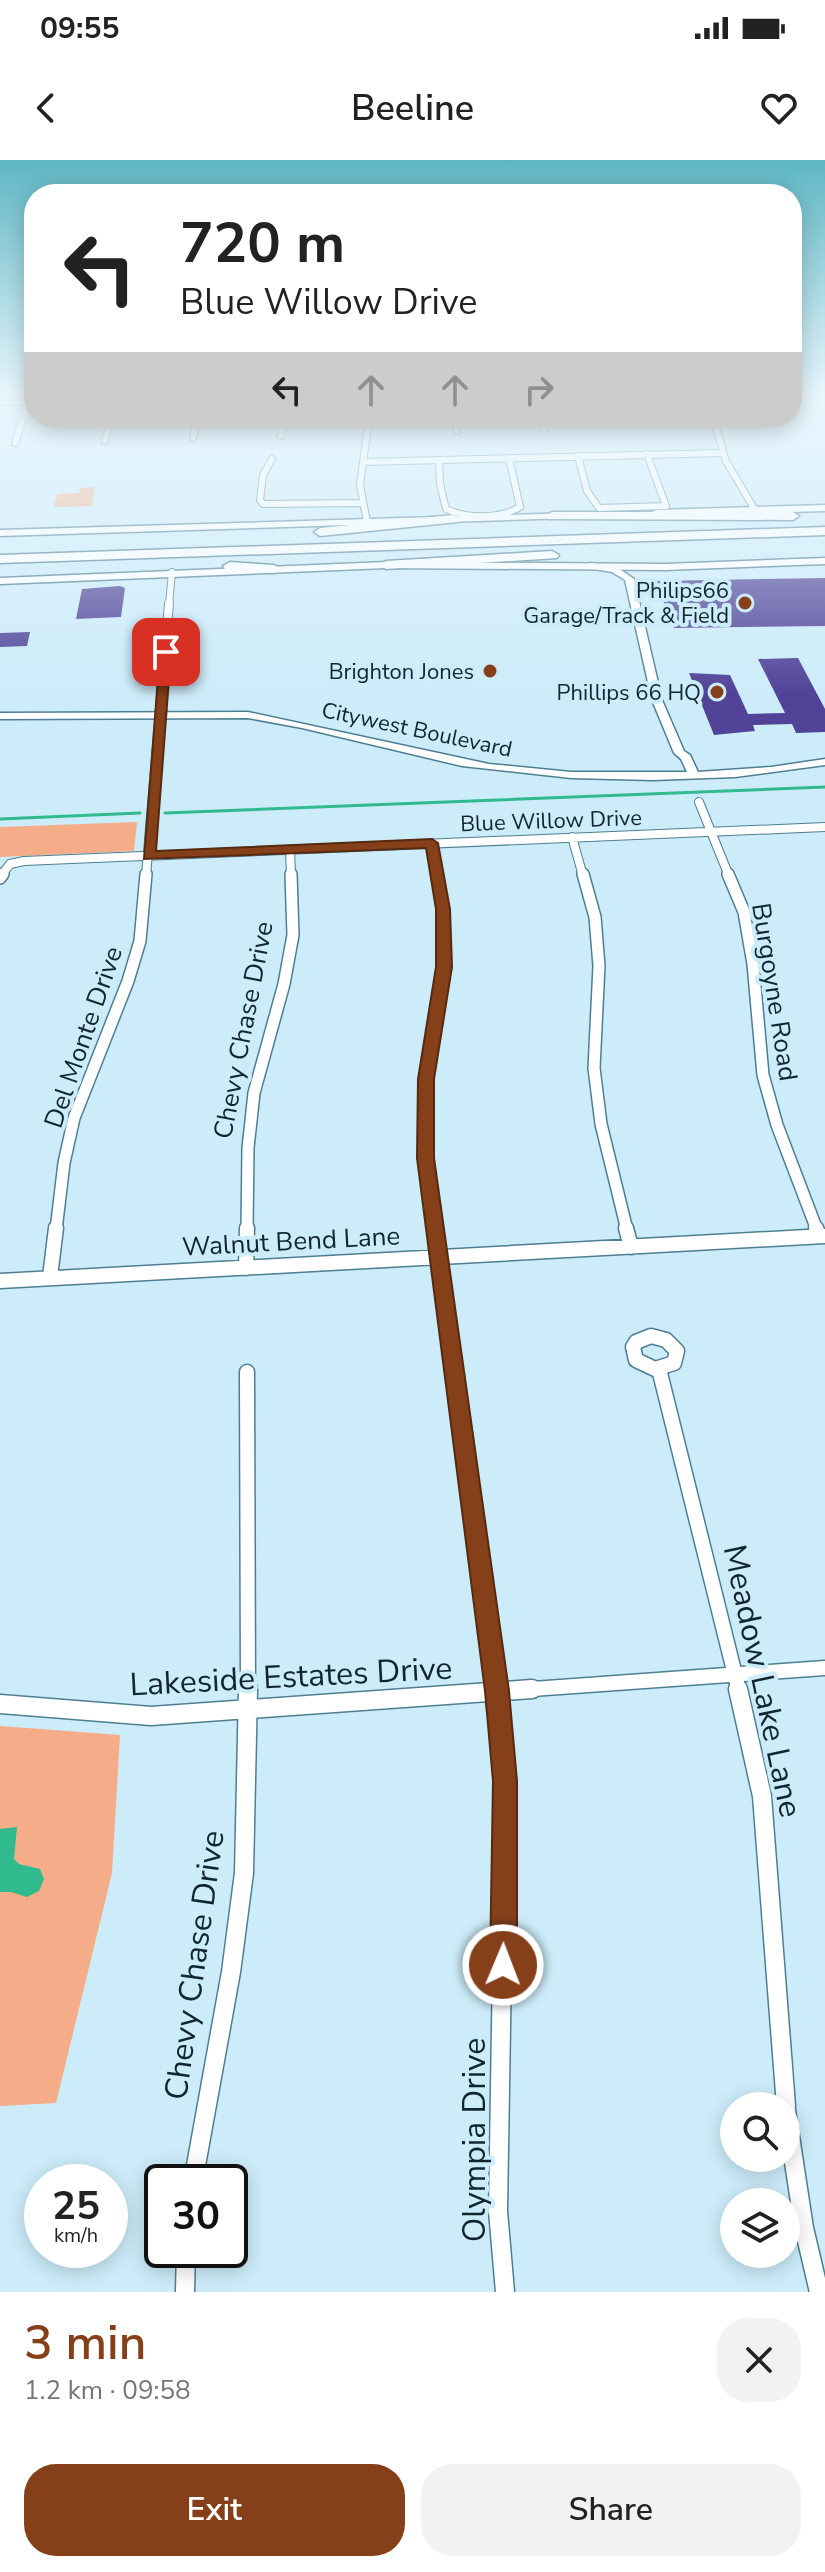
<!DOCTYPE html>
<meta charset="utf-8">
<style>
:root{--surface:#fff;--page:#f2f2f2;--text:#222;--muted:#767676;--accent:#854019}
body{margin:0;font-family:"Nunito Sans",sans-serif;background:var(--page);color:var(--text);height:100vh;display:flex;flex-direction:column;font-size:30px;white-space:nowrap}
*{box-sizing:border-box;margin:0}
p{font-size:26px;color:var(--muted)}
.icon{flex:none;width:44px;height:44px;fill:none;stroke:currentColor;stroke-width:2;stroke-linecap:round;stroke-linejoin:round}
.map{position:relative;height:2132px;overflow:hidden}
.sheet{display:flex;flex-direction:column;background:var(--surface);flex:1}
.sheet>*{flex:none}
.top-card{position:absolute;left:24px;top:24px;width:778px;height:244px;border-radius:32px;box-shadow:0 4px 20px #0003;background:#fff;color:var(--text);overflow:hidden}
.tools{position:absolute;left:720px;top:1932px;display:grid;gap:16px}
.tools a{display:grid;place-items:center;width:80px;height:80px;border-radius:50%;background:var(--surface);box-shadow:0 4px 20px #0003;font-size:40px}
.speed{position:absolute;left:24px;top:2004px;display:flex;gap:16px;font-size:40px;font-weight:700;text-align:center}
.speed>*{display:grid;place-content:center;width:104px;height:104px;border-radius:50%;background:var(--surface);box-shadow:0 4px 20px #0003;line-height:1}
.speed small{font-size:20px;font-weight:400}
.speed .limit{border:4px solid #111;border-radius:12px;background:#fff;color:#111}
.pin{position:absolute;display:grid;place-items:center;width:68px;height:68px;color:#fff;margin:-34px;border-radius:16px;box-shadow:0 4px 12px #0006}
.me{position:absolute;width:88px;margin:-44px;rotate:1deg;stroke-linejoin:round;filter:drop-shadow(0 0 6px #0008)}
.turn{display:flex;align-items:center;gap:28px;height:168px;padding:0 24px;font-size:36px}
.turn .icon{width:104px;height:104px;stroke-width:2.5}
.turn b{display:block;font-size:56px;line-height:68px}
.lanes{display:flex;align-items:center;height:76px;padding:0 24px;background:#0003;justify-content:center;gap:40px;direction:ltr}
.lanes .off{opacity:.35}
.round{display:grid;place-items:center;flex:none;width:84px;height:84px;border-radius:32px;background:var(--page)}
.head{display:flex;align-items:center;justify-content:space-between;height:136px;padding:0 24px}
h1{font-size:48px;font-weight:600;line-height:60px;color:var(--accent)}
.action{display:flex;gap:16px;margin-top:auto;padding:16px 24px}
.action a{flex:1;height:92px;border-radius:32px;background:var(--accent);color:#fff;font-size:32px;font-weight:600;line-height:92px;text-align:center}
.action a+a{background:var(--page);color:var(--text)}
.status{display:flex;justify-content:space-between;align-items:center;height:56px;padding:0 40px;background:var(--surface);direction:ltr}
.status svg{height:22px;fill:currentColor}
header{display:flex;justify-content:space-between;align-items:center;height:104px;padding:0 24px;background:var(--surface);font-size:36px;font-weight:600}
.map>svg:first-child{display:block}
</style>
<div class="status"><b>09:55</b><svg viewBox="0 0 49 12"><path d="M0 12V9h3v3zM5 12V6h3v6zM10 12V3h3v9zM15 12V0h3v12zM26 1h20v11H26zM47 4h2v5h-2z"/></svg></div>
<header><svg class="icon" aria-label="back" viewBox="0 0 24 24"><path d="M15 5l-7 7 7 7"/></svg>Beeline<svg class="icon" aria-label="heart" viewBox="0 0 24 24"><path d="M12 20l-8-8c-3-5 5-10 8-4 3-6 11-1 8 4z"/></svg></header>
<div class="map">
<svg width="825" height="2132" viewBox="0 0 825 2132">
<rect width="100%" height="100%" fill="#cdecfa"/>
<path fill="#f5ac88" d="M95 327 92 346 54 347 57 334 79 333 80 328Z
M137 662 134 691 0 697V667Z
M0 1566 120 1575 112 1713 56 1943 0 1946Z"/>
<path fill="#30ba8e" d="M17 1667 14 1699 19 1704 40 1709 44 1719 39 1731 27 1737 11 1732H0V1669Z"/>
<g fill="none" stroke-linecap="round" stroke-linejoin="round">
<path stroke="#30ba8e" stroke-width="3" d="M165 653 825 627
M0 659 140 653"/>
</g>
<path fill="#504398" d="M825 418V466L742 467 674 468 655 421Z
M120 426 125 428 121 457 76 459 82 429Z
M30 472 27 486 0 487V473Z
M798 498 825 549V572L796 573 792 564 753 565 755 571 714 575 689 513 730 515 748 554 785 553 758 499Z"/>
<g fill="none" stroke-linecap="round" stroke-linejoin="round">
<g stroke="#4d7e93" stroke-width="8">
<path id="minor-far4" d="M454 258 457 271
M541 258 544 269
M626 258 630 266
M713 258 726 301 755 350
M281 276 283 258
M193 278 197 258
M105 281 111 258
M15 283 30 237
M578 296 587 331 599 348 666 346 647 294
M272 299 263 315 260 340 263 344 363 343
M439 300 440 324 446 349C467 359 500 359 520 347L509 298
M363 302 723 293
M367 362 360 325 369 258
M169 445 172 412"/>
</g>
<g stroke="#4d7e93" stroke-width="10">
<path id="minor-far3" d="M699 642 729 716
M572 677 583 716
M432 683 438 716
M290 689 291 716
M1 716 10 704 24 701 825 667
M146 716 169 443"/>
</g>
<g stroke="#4d7e93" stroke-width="14">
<path id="minor-far2" d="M583 714 595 757 599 806 594 908 601 964 627 1070
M728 714 744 752 753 804 763 915 777 965 817 1070
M0 718 3 714
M56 1070 64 1003 74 958 128 821 140 781 146 714
M247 1070 248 988 254 933 284 824 293 775 291 714
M435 1070 425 998 426 919 444 807 443 749 437 714"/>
</g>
<g stroke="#4d7e93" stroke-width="17">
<path id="minor-far1" d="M435 1068 467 1288 495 1531
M626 1068 631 1087
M816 1068 819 1076
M246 1108 247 1068
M50 1117 56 1068
M0 1121 825 1076
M651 1176 666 1180 677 1191 674 1203 655 1209 636 1200 633 1187 636 1182Z
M659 1209 739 1531
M247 1212 248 1531
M504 1531 825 1508"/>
</g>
<g stroke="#4d7e93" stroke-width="21">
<path id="minor" d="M494 1529 505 1621 498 2051 505 2132
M738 1529 762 1636 786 1946
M0 1544 151 1556 532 1529
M786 1950 804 2068 819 2132
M193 2022 231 1812 244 1713 248 1529
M185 2132 186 2090"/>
</g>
<g stroke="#4d7e93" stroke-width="3">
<path id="tertiary" d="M0 241H34V245H0Z
M591 403 618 408 634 419 662 540 684 591 690 595 698 612 771 607 825 599V605L735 617 653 620 571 618 462 606 302 568 248 558 0 559V553L248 552 489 604 571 612H687L681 599 674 593 652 540 625 420 612 412 588 408V404Z"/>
</g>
<g stroke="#4d7e93" stroke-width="3">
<path id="secondary" d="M825 345V351L656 356 651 353 656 350Z
M573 353V357L570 358 0 376V370Z
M825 398V404L665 410 386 408 0 424V418L386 402 665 404Z"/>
</g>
<g stroke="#4d7e93" stroke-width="3">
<path id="motorway" d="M552 352H793L799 356 793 360 548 359 546 356Z
M453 355 459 359 458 362 320 376 314 372 320 368Z
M825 367V375L0 403V395Z
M552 391 559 395 557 398 386 409 379 405 386 401Z
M230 402 274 405 281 409 274 413 225 409 223 406Z"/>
</g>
<use href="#minor-far4" stroke="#fff" stroke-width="6"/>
<use href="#minor-far3" stroke="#fff" stroke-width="8"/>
<use href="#minor-far2" stroke="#fff" stroke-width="11"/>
<use href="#minor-far1" stroke="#fff" stroke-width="14"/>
<use href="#minor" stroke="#fff" stroke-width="18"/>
<use href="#tertiary" fill="#fff" fill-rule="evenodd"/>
<use href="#secondary" fill="#fff" fill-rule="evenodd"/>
<use href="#motorway" fill="#fff" fill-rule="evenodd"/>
</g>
<linearGradient id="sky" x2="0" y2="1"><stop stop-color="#5eb6c4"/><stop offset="0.44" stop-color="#e8f6fd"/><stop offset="1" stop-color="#e8f6fd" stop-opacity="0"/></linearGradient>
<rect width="825" height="535" fill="url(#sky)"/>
<path fill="#854019" stroke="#562a10" stroke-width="2" d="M166 489 171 492 156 691 432 679 438 683 450 749 452 807 434 919V998L509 1531 517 1621V1805L513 1814 503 1818 494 1814 490 1805 493 1621 485 1531 417 998 418 919 436 807V749L426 688 144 699 160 492Z"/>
<g fill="#854019" stroke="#cdecfa" stroke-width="3">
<circle cx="745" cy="443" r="8"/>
<circle cx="490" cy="511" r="8"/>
<circle cx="717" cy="532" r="8"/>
</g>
<g text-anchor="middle" stroke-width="8" stroke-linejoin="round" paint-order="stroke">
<g font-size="22" fill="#11252e" stroke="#cdecfa" text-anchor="end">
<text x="729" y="438">Philips66<tspan x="729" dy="25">Garage/Track &amp; Field</tspan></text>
<text x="474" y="519">Brighton Jones</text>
<text x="701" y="540">Phillips 66 HQ</text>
</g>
<g font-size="22" fill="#11252e" stroke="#cdecfa">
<text transform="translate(417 569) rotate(12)" y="8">Citywest Boulevard</text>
<text transform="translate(551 660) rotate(-2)" y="8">Blue Willow Drive</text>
</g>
<g font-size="26" fill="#11252e" stroke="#cdecfa">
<text transform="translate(775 832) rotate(81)" y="9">Burgoyne Road</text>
<text transform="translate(243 870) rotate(-79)" y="9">Chevy Chase Drive</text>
<text transform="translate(83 877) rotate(-71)" y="9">Del Monte Drive</text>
<text transform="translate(291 1081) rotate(-3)" y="9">Walnut Bend Lane</text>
</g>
<g font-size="32" fill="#11252e" stroke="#cdecfa">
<text transform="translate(291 1516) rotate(-3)" y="11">Lakeside Estates Drive</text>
<text transform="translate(763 1521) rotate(78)" y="11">Meadow Lake Lane</text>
<text transform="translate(194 1805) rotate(-82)" y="11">Chevy Chase Drive</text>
<text transform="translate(474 1980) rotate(-90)" y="11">Olympia Drive</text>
</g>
</g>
</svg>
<div class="tools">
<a><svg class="icon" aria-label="search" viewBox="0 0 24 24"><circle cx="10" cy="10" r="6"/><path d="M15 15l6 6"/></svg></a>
<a><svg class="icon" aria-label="layers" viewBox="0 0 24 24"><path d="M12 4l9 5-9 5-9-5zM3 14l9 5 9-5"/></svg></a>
</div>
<div class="speed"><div>25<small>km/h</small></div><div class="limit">30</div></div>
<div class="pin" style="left:166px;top:492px;background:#d93025"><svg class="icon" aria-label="arrive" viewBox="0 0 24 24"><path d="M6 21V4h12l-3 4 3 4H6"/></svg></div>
<svg class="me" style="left:503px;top:1805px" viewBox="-20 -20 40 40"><circle r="17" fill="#854019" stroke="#fff" stroke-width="3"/><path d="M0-11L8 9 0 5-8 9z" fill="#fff"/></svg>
<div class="top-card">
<div class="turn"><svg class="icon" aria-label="left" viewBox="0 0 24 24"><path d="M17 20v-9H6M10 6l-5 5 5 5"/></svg><div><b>720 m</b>Blue Willow Drive</div></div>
<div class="lanes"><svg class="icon" aria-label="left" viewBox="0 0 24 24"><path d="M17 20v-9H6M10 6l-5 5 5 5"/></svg><svg class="icon off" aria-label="ahead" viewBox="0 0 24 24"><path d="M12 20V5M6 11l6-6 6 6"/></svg><svg class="icon off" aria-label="ahead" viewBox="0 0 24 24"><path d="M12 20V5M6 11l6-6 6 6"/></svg><svg class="icon off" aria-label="right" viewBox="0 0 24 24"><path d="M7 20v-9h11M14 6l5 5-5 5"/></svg></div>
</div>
</div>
<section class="sheet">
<div class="head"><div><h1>3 min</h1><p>1.2 km · 09:58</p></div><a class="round"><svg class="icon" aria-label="close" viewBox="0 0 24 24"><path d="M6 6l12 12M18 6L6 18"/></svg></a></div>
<div class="action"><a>Exit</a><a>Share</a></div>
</section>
